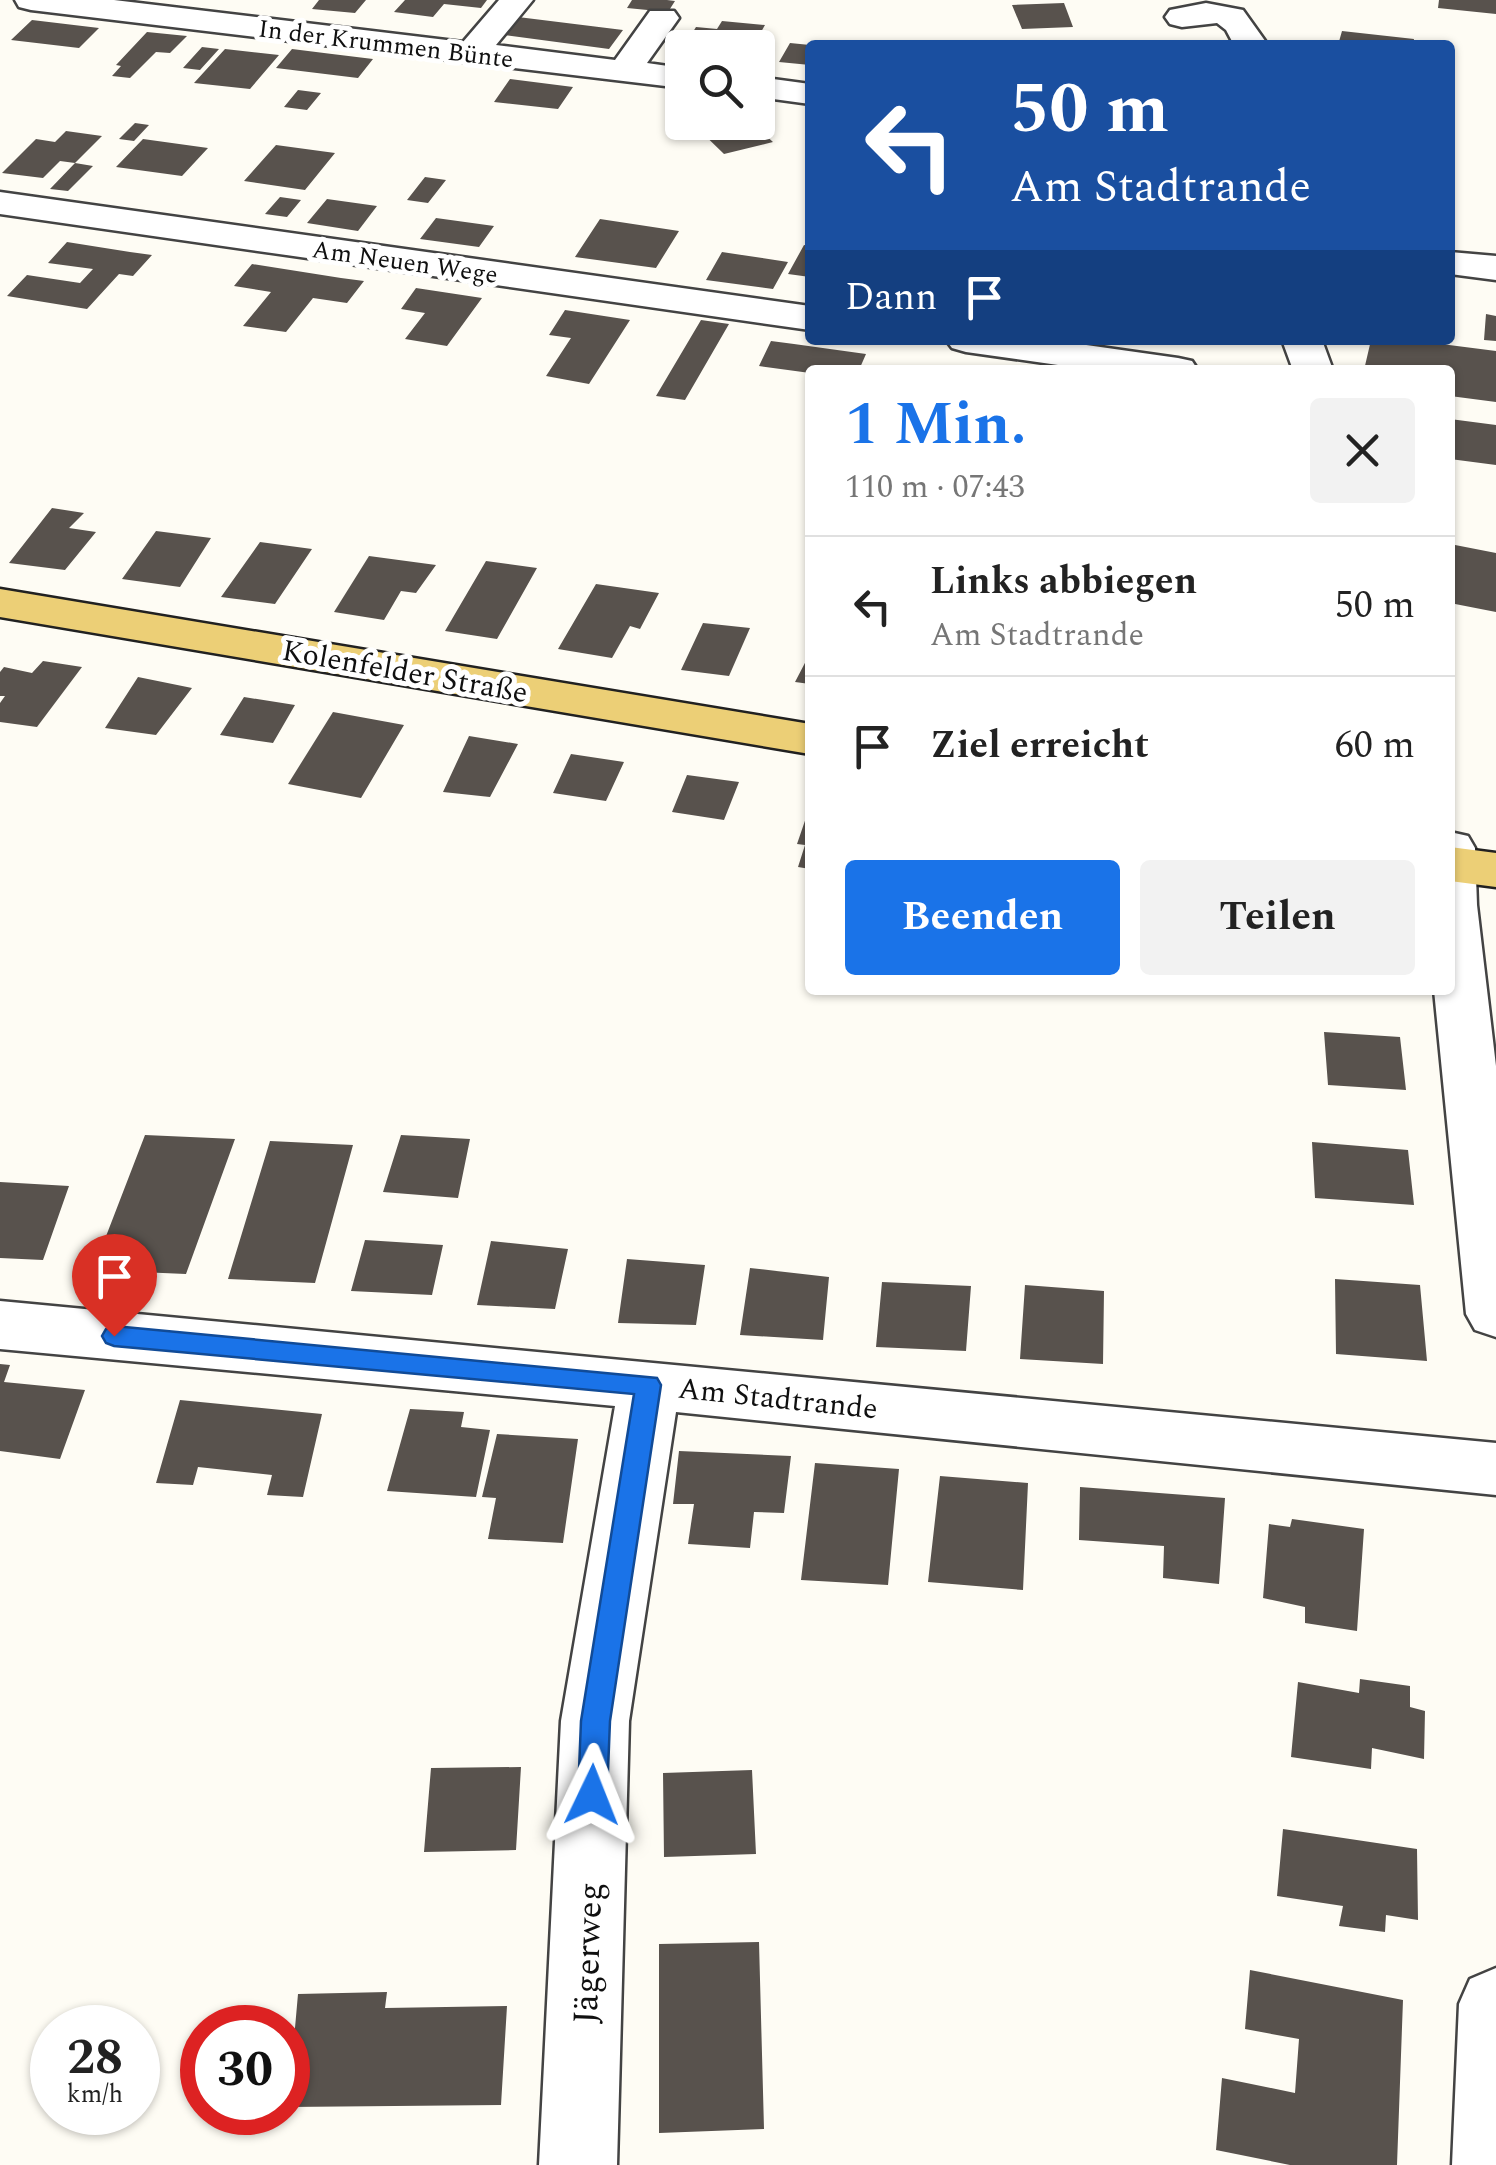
<!DOCTYPE html>
<html lang="de">
<meta charset="utf-8">
<style>
:root{--surface:#fff;--page:#f2f2f2;--text:#222;--muted:#767676;--line:#e0e0e0;--accent:#1a73e8}
body{margin:0;font-family:Spectral,serif;background:var(--page);color:var(--text);height:100vh;display:flex;flex-direction:column;font-size:38px;white-space:nowrap}
*{box-sizing:border-box;margin:0}
p{font-size:32px;color:var(--muted)}
.icon{flex:none;width:55px;height:55px;fill:none;stroke:currentColor;stroke-width:2;stroke-linecap:round;stroke-linejoin:round}
.map{position:relative;flex:1;overflow:hidden}
.panel{position:absolute;left:805px;top:365px;width:650px;height:630px;display:flex;flex-direction:column;background:var(--surface);border-radius:10px;box-shadow:0 2px 8px #0004}
.panel>*{flex:none}
.banner{position:absolute;left:805px;top:40px;width:650px;height:305px;border-radius:10px;box-shadow:0 2px 8px #0004;background:#1a4fa0;color:#fff;overflow:hidden}
.tools{position:absolute;left:665px;top:30px;display:grid;gap:20px}
.tools a{display:grid;place-items:center;width:110px;height:110px;border-radius:10px;background:var(--surface);box-shadow:0 2px 8px #0004;font-size:50px}
.speed{position:absolute;left:30px;top:2005px;display:flex;gap:20px;font-size:50px;font-weight:700;text-align:center}
.speed>*{display:grid;place-content:center;width:130px;height:130px;border-radius:50%;background:var(--surface);box-shadow:0 2px 8px #0004;line-height:1}
.speed small{font-size:25px;font-weight:400}
.speed .limit{border:15px solid #d22;background:#fff;color:#111}
.pin{position:absolute;display:grid;place-items:center;width:85px;height:85px;color:#fff;margin:-102px -42px;border-radius:50% 50% 50% 0;rotate:-45deg;box-shadow:0 0 10px #0007}
.pin .icon{rotate:45deg}
.me{position:absolute;width:110px;margin:-55px;rotate:2deg;stroke-linejoin:round;filter:drop-shadow(0 0 8px #0008)}
.turn{display:flex;align-items:center;gap:35px;height:210px;padding:0 40px;font-size:45px}
.turn .icon{width:130px;height:130px;stroke-width:2.5}
.turn b{display:block;font-size:70px;line-height:85px}
.then{display:flex;align-items:center;height:95px;padding:0 40px;background:#0003;gap:20px;font-size:38px}
.round{display:grid;place-items:center;flex:none;width:105px;height:105px;border-radius:10px;background:var(--page)}
.head{display:flex;align-items:center;justify-content:space-between;height:170px;padding:0 40px}
h1{font-size:60px;font-weight:700;line-height:75px;color:var(--accent)}
.action{display:flex;gap:20px;margin-top:auto;padding:20px 40px}
.action a{flex:1;height:115px;border-radius:10px;background:var(--accent);color:#fff;font-size:40px;font-weight:700;line-height:115px;text-align:center}
.action a+a{background:var(--page);color:var(--text)}
ul{padding:0;list-style:none}
li{display:flex;align-items:center;gap:30px;height:140px;padding:0 40px;border-top:2px solid var(--line)}
li div{flex:1}
li b{display:block;font-size:38px}
li em{font-style:normal}
.map>svg:first-child{display:block}
</style>
<div class="map">
<svg width="1496" height="2165" viewBox="0 0 1496 2165">
<rect width="100%" height="100%" fill="#fefcf4"/>
<path fill="#58524d" d="M319 0H366L355 13 312 9Z
M405 0H487L481 8 444 4 433 17 394 12Z
M632 0H667L675 1 668 12 627 8Z
M1439 0H1496V14L1438 8Z
M1064 3 1073 27 1022 29 1012 5Z
M518 17 623 30 609 49 504 35Z
M32 20 99 28 79 48 11 40Z
M722 21 765 25 752 48H683L696 27 717 29Z
M1342 31 1414 39 1413 45H1338Z
M147 32 187 36 170 53 156 52 130 78 112 76 121 66 116 65Z
M790 43 810 45V65L779 62Z
M202 47 219 49 200 70 183 68Z
M225 49 279 55 250 89 194 83Z
M292 49 332 54 373 59 358 78 276 68Z
M510 79 573 87 558 109 494 102Z
M298 90 321 93 307 110 284 107Z
M691 122H751L773 142 724 154Z
M135 123 149 125 134 141 119 139Z
M66 131 102 136 75 163 60 161 43 178 2 173 36 139 55 142Z
M143 139 208 148 182 176 116 167Z
M276 145 335 153 305 190 244 181Z
M75 163 93 166 68 191 50 189Z
M425 177 446 180 428 203 407 200Z
M280 197 301 200 287 217 265 214Z
M327 199 377 206 358 231 307 223Z
M436 218 494 226 479 247 420 239Z
M600 219 679 231 656 268 575 257Z
M67 242 130 252 152 255 133 276 119 274 87 309 7 296 27 275 80 283 93 269 48 263Z
M804 245 810 246V277L788 274Z
M722 252 788 262 773 289 706 280Z
M252 264 341 278 364 281 347 303 313 298 286 332 243 326 271 292 234 286Z
M416 288 482 298 447 346 405 339 425 313 401 309Z
M565 310 630 320 589 384 546 376 571 338 549 335Z
M1486 314 1496 316V341L1484 340Z
M701 320 729 324 685 400 656 396Z
M1371 340H1410L1496 351V402L1450 396V370H1364Z
M771 341 794 344 866 354 859 370H810V373L759 366Z
M1450 419 1496 425V465L1450 459Z
M52 508 84 513 69 528 96 532 65 570 9 563Z
M156 531 211 538 180 587 122 579Z
M260 542 312 549 275 604 221 597Z
M1450 544 1496 553V612L1450 603Z
M369 556 436 565 416 593 401 591 384 620 334 612Z
M486 561 537 568 497 639 445 631Z
M596 584 659 593 640 629 630 626 612 658 558 649Z
M703 623 750 628 729 676 681 670Z
M807 659 810 684 795 682Z
M43 661 82 667 37 727 0 722V703L5 696H0V672L4 667 32 673Z
M138 677 192 688 156 735 105 728Z
M244 697 295 705 273 743 220 735Z
M333 712 404 725 361 798 288 784Z
M469 736 518 744 490 797 443 792Z
M571 754 624 762 606 801 553 793Z
M687 775 739 782 724 820 672 812Z
M809 809H810V869L798 867 805 845 797 844Z
M1324 1032 1400 1037 1406 1090 1328 1085Z
M145 1135 235 1139 186 1274 93 1270Z
M401 1135 470 1139 458 1198 383 1192Z
M270 1141 353 1145 315 1283 228 1279Z
M1312 1142 1408 1150 1414 1205 1315 1198Z
M0 1182 69 1186 43 1260 0 1258Z
M365 1240 443 1245 432 1295 351 1291Z
M491 1241 568 1249 555 1309 477 1305Z
M627 1259 705 1265 696 1325 618 1323Z
M750 1268 829 1277 823 1340 740 1335Z
M1335 1279 1420 1285 1427 1361 1336 1354Z
M882 1282 971 1286 966 1351 876 1347Z
M1025 1285 1104 1291 1103 1364 1020 1359Z
M0 1364 10 1365 4 1382 85 1390 60 1459 0 1451Z
M180 1400 322 1414 303 1497 267 1495 272 1475 198 1467 193 1485 156 1483Z
M410 1409 464 1412 461 1427 490 1430 476 1497 387 1491Z
M497 1434 578 1439 563 1543 488 1539 496 1498 482 1497Z
M679 1451 791 1456 784 1513 754 1512 750 1548 688 1544 694 1504H673Z
M815 1463 899 1469 888 1585 801 1580Z
M940 1476 1028 1483 1023 1590 928 1582Z
M1080 1487 1225 1498 1219 1584 1163 1578 1164 1546 1079 1540Z
M1292 1519 1364 1529 1357 1631 1305 1623V1607L1263 1598 1269 1524 1290 1527Z
M1360 1679 1410 1686V1707L1425 1711 1424 1759 1372 1748 1371 1769 1291 1757 1298 1682 1359 1693Z
M521 1767 516 1850 424 1852 431 1768Z
M752 1770 756 1854 664 1857 663 1773Z
M1283 1829 1417 1849 1418 1920 1386 1915 1385 1932 1339 1926 1343 1906 1277 1896Z
M759 1942 764 2129 659 2133V1944Z
M1250 1970 1403 2000 1397 2165H1290L1216 2150 1222 2078 1295 2093 1299 2039 1245 2029Z
M387 1992 385 2008 507 2006 501 2105 288 2107 298 1994Z"/>
<g fill="none" stroke-linecap="round" stroke-linejoin="round">
<g stroke="#434343" stroke-width="5">
<path id="minor" d="M15 0H114L463 42 499 0H533L496 45 615 60 650 11H674L679 18 647 63 682 68V88L31 10 19 7Z
M1206 3 1243 10 1268 45H1234L1226 30 1217 23 1182 27 1170 24 1165 17 1170 10Z
M758 77 810 84V104L758 97Z
M0 192 810 306V330L0 214Z
M1450 252 1496 256V280L1450 274Z
M946 340H1051L1178 358 1192 361 1198 370H1093L966 352 952 348Z
M1282 340H1322L1333 370H1293Z
M1450 832 1468 836 1475 848 1477 905 1496 1066V1337L1475 1330 1466 1314 1434 990H1450Z
M0 1301 1496 1443V1495L676 1412 629 1721 617 2165H539L561 1721 615 1406 0 1349Z
M1496 1968V2165H1452L1459 2004 1470 1979Z"/>
</g>
<g stroke="#212121" stroke-width="5">
<path id="major" d="M0 589 810 724V754L0 617Z
M1450 847 1496 853V887L1450 881Z"/>
</g>
<use href="#minor" fill="#fff" fill-rule="evenodd"/>
<use href="#major" fill="#eccf76" fill-rule="evenodd"/>
</g>
<path fill="#1a73e8" stroke="#114b97" stroke-width="2.5" d="M114 1326 657 1378 661 1385 610 1721 607 1795 603 1805 592 1808 582 1805 578 1795 581 1721 634 1394 114 1346 106 1343 102 1336 106 1329Z"/>
<g text-anchor="middle" stroke-width="10" stroke-linejoin="round" paint-order="stroke">
<g font-size="25" fill="#101010" stroke="#fff">
<text transform="translate(386 43) rotate(7)" y="9">In der Krummen Bünte</text>
<text transform="translate(405 261) rotate(8)" y="9">Am Neuen Wege</text>
</g>
<g font-size="30" fill="#101010" stroke="#fff">
<text transform="translate(405 671) rotate(10)" y="10">Kolenfelder Straße</text>
<text transform="translate(778 1398) rotate(6)" y="10">Am Stadtrande</text>
</g>
<g font-size="35" fill="#101010" stroke="#fff">
<text transform="translate(587 1953) rotate(-88)" y="12">Jägerweg</text>
</g>
</g>
</svg>
<div class="tools">
<a><svg class="icon" aria-label="search" viewBox="0 0 24 24"><circle cx="10" cy="10" r="6"/><path d="M15 15l6 6"/></svg></a>
</div>
<div class="speed"><div>28<small>km/h</small></div><div class="limit">30</div></div>
<div class="pin" style="left:114px;top:1336px;background:#d93025"><svg class="icon" aria-label="arrive" viewBox="0 0 24 24"><path d="M6 21V4h12l-3 4 3 4H6"/></svg></div>
<svg class="me" style="left:592px;top:1795px" viewBox="-20 -20 40 40"><path d="M0-17L14 15 0 8-14 15z" fill="#1a73e8" stroke="#fff" stroke-width="4"/></svg>
<div class="banner">
<div class="turn"><svg class="icon" aria-label="left" viewBox="0 0 24 24"><path d="M17 20v-9H6M10 6l-5 5 5 5"/></svg><div><b>50 m</b>Am Stadtrande</div></div>
<div class="then">Dann<svg class="icon" aria-label="arrive" viewBox="0 0 24 24"><path d="M6 21V4h12l-3 4 3 4H6"/></svg></div>
</div>
<section class="panel">
<div class="head"><div><h1>1 Min.</h1><p>110 m · 07:43</p></div><a class="round"><svg class="icon" aria-label="close" viewBox="0 0 24 24"><path d="M6 6l12 12M18 6L6 18"/></svg></a></div>
<ul>
<li><svg class="icon" aria-label="left" viewBox="0 0 24 24"><path d="M17 20v-9H6M10 6l-5 5 5 5"/></svg><div><b>Links abbiegen</b><p>Am Stadtrande</p></div><em>50 m</em></li>
<li><svg class="icon" aria-label="arrive" viewBox="0 0 24 24"><path d="M6 21V4h12l-3 4 3 4H6"/></svg><div><b>Ziel erreicht</b></div><em>60 m</em></li>
</ul>
<div class="action"><a>Beenden</a><a>Teilen</a></div>
</section>
</div>
